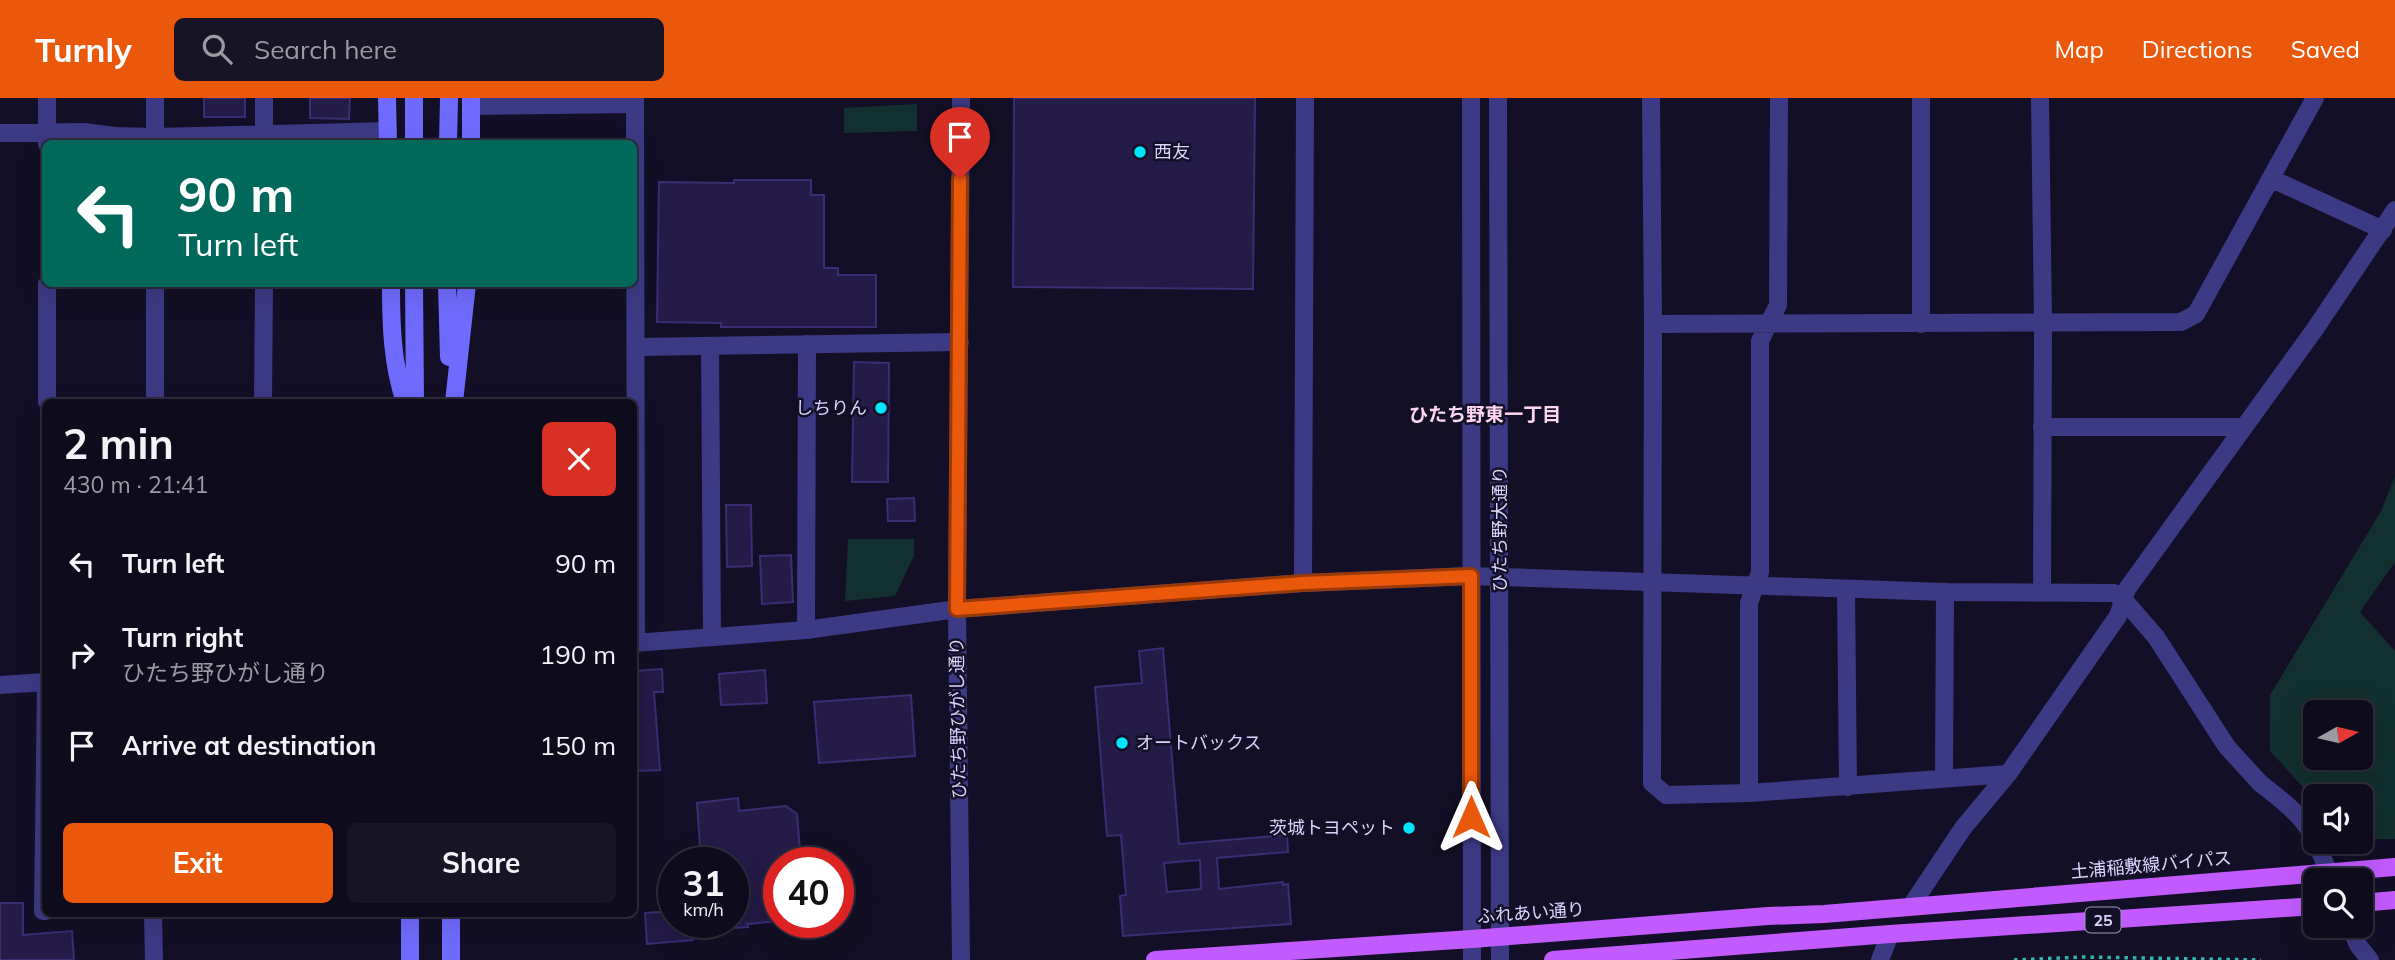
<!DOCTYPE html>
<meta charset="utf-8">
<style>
:root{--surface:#0e0b1c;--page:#171425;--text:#f1f3f6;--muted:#9b9ba3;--line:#2e2b3b;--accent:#ea580c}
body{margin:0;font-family:Mulish,"Noto Sans JP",sans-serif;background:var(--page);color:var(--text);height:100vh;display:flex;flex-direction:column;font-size:26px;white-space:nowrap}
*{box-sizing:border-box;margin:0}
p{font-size:23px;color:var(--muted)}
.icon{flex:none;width:38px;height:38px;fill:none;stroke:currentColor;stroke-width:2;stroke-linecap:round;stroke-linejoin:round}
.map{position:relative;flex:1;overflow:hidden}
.sheet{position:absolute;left:42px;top:301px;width:595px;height:518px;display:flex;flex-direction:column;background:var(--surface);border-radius:10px;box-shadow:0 7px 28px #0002,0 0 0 2px var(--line)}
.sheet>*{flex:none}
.hud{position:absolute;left:42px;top:42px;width:595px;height:147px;border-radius:10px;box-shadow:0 7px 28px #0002,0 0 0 2px var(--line);background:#00695c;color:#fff;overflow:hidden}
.needle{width:46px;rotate:82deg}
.tools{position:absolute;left:2303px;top:602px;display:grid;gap:14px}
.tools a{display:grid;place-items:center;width:70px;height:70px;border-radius:10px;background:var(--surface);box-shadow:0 7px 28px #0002,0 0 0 2px var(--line);font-size:35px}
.speed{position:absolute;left:658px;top:749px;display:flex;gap:14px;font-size:35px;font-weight:700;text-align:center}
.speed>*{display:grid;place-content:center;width:91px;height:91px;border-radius:50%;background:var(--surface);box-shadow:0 7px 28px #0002,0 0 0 2px var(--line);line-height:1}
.speed small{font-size:18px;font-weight:400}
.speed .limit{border:10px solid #d22;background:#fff;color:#111}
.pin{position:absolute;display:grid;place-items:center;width:60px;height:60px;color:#fff;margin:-72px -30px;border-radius:50% 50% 50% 0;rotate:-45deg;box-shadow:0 0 7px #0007}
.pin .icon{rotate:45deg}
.me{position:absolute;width:77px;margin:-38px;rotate:0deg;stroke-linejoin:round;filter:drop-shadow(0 0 5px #0008)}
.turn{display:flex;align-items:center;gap:24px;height:147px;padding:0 21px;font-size:32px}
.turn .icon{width:91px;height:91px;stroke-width:2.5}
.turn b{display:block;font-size:49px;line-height:60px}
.round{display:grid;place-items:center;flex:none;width:74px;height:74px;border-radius:10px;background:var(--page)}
.overview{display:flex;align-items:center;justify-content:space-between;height:119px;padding:0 21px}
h1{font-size:42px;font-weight:700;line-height:52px}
.button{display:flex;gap:14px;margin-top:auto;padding:14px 21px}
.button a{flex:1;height:80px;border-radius:10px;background:var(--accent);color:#fff;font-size:28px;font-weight:700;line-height:80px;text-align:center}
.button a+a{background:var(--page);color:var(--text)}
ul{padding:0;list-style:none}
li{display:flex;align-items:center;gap:21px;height:91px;padding:0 21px}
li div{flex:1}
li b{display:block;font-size:26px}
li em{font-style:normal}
header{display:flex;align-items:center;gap:42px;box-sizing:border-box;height:98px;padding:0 35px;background:var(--accent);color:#fff}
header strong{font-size:33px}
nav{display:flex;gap:38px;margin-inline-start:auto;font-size:24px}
.search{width:490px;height:63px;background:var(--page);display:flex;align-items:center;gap:18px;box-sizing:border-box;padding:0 24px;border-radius:10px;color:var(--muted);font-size:26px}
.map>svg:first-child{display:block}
</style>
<header>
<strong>Turnly</strong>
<div class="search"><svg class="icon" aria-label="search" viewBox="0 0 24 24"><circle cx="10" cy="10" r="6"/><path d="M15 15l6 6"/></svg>Search here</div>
<nav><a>Map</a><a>Directions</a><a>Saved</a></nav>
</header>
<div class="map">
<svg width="2395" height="862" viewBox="0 0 2395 862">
<rect width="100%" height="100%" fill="#130f26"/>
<path fill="#12302f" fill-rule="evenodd" d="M917 6V33L844 35V10Z
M2395 378V464L2360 514 2395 553V741H2361V698H2315V702L2270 653V597L2381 413ZM2315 614H2361V660H2315Z
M848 441H914V458L895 498 845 503Z"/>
<path fill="#241b47" stroke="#3b2d73" stroke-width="2" fill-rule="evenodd" d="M204 0H245V19H204Z
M310 0H350L349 21 310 20Z
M1014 0H1255L1253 191 1013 189Z
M734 82H811V97H824V170H838V177H876V229H721V225L657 224 659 84 734 85Z
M854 264 889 265 888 384H852Z
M914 400 915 423H888L887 401Z
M726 407H751L752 468 727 469Z
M791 457 793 504 762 506 760 458Z
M1163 550 1179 746 1287 737 1288 754 1217 760 1219 791 1283 784V787L1288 786 1291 826 1123 838 1120 798 1126 797 1121 737 1107 738 1095 589 1142 585 1139 553ZM1200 762 1201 791 1167 794 1164 765Z
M662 571 663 594H654L660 672 634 673V573Z
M765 572 767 605 721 607 719 576Z
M911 597 915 658 819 665 814 604Z
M738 700 739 713 786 708 797 716 801 765H779V823L747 826 748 829 733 830V765H701L697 705Z
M0 805H23V837L72 833 74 862H0Z
M674 813V824H694L693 842 647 846 645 815Z"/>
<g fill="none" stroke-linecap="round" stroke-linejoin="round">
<path stroke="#2fb8b0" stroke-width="3.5" stroke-dasharray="3.5 5" stroke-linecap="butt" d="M2014 862 2083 859 2261 862"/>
<path stroke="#3d3a85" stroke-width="18" d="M47 0V46
M264 0V45
M1651 0 1653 226 1652 685 1666 697 1749 695 2008 676
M1921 0V226
M0 35 84 34 115 38 155 39 388 33
M155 46V0
M2272 81 2383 132
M47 186V304
M1653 226 2181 224 2196 216 2315 0
M710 248 712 539
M637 249 960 244
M155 304V186
M263 304 264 186
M2042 329H2244
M1846 491 1848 689
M2123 501 2156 539 2227 649 2260 685
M806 532 807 246
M46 587 43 813H46
M1944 680 1945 494
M1749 695V505L1760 474V243L1778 207 1779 0
M1911 808 1963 730 2008 676 2118 518 2127 491 2315 231 2395 112
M153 816 154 862
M1880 862 1890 836"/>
<path stroke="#3d3a85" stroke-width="18" d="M635 0 636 545
M961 0 957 511 961 862
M1471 0 1472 862
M1498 0 1500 862
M2040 0 2043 225 2042 493
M471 8 635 6
M1303 485 1305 0
M634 545 806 532 957 511 1303 485 1471 478 1945 494 2114 495 2123 501
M0 587 46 584
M2260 685C2281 702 2303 717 2315 742
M2316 744 2332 782
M2350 828 2358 847 2370 862"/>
<path stroke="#6f6bff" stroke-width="18" d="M387 0 388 46
M414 0V46
M448 46 449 0
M471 46V0
M391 186C391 226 392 266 405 304
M414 186 415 304
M447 186 449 259
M454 304 467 186
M410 816V862
M451 816V862"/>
<path stroke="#c25bff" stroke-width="18" d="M2361 805 2395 802
M1155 862 1472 841 1768 818 1824 816 2395 769
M1553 862 1890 836 2315 808"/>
</g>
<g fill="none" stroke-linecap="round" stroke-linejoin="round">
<g stroke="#983908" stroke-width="18">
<path id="route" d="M960 81 957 511 1303 485 1471 478V719"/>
</g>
<use href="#route" stroke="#ea580c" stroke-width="12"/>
</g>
<g fill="#00e5ff" stroke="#130f26" stroke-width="2.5">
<circle cx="1140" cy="54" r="7"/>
<circle cx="881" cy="310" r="7"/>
<circle cx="1122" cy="645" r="7"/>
<circle cx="1409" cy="730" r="7"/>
</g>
<g text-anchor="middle" stroke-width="5" stroke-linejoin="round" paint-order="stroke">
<rect fill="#130f26" stroke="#9e99be" stroke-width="2" x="2085.5" y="809.5" width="35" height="25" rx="5"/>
<g font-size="16" font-weight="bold" fill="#d9d4ff">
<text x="2103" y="828">25</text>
</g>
<g font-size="18" fill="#d9d4ff" stroke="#130f26" text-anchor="start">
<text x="1154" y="60">西友</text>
<text x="867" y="316" text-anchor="end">しちりん</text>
<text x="1136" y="651">オートバックス</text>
<text x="1395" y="736" text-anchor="end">茨城トヨペット</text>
</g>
<g font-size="18" fill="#d9d4ff" stroke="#130f26">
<text transform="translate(1500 431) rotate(-90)" y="6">ひたち野大通り</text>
<text transform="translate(958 620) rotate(-91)" y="6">ひたち野ひがし通り</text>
<text transform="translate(2151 767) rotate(-5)" y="6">土浦稲敷線バイパス</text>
<text transform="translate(1531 815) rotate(-4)" y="6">ふれあい通り</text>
</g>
<g font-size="19" font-weight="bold" fill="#ffd6f0" stroke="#130f26">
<text x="1485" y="323">ひたち野東一丁目</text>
</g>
</g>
</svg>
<div class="tools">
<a><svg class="needle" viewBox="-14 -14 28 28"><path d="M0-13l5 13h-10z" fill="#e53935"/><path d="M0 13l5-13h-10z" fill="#9b9ba3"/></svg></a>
<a><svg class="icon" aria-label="sound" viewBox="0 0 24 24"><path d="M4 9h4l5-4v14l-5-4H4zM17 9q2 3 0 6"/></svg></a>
<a><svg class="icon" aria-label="search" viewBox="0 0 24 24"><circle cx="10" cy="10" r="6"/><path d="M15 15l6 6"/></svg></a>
</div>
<div class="speed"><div>31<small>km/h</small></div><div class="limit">40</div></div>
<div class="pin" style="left:960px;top:81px;background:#d93025"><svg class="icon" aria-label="arrive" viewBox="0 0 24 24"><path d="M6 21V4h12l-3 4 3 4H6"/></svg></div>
<svg class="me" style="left:1471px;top:719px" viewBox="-20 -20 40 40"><path d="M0-17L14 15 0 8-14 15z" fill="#ea580c" stroke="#fff" stroke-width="4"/></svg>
<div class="hud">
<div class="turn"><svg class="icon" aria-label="left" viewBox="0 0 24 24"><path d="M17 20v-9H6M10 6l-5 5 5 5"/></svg><div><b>90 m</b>Turn left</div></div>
</div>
<section class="sheet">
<div class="overview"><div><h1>2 min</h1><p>430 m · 21:41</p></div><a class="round" style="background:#d93025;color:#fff"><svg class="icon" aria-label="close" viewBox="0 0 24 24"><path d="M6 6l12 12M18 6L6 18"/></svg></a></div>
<ul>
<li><svg class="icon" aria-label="left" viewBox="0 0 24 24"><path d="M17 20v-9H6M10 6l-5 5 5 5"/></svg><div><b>Turn left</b></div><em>90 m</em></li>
<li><svg class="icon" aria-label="right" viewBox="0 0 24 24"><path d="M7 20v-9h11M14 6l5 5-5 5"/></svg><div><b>Turn right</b><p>ひたち野ひがし通り</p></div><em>190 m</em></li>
<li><svg class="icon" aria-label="arrive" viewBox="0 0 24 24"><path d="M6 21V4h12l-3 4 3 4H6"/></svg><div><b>Arrive at destination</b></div><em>150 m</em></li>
</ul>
<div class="button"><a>Exit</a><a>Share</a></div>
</section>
</div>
